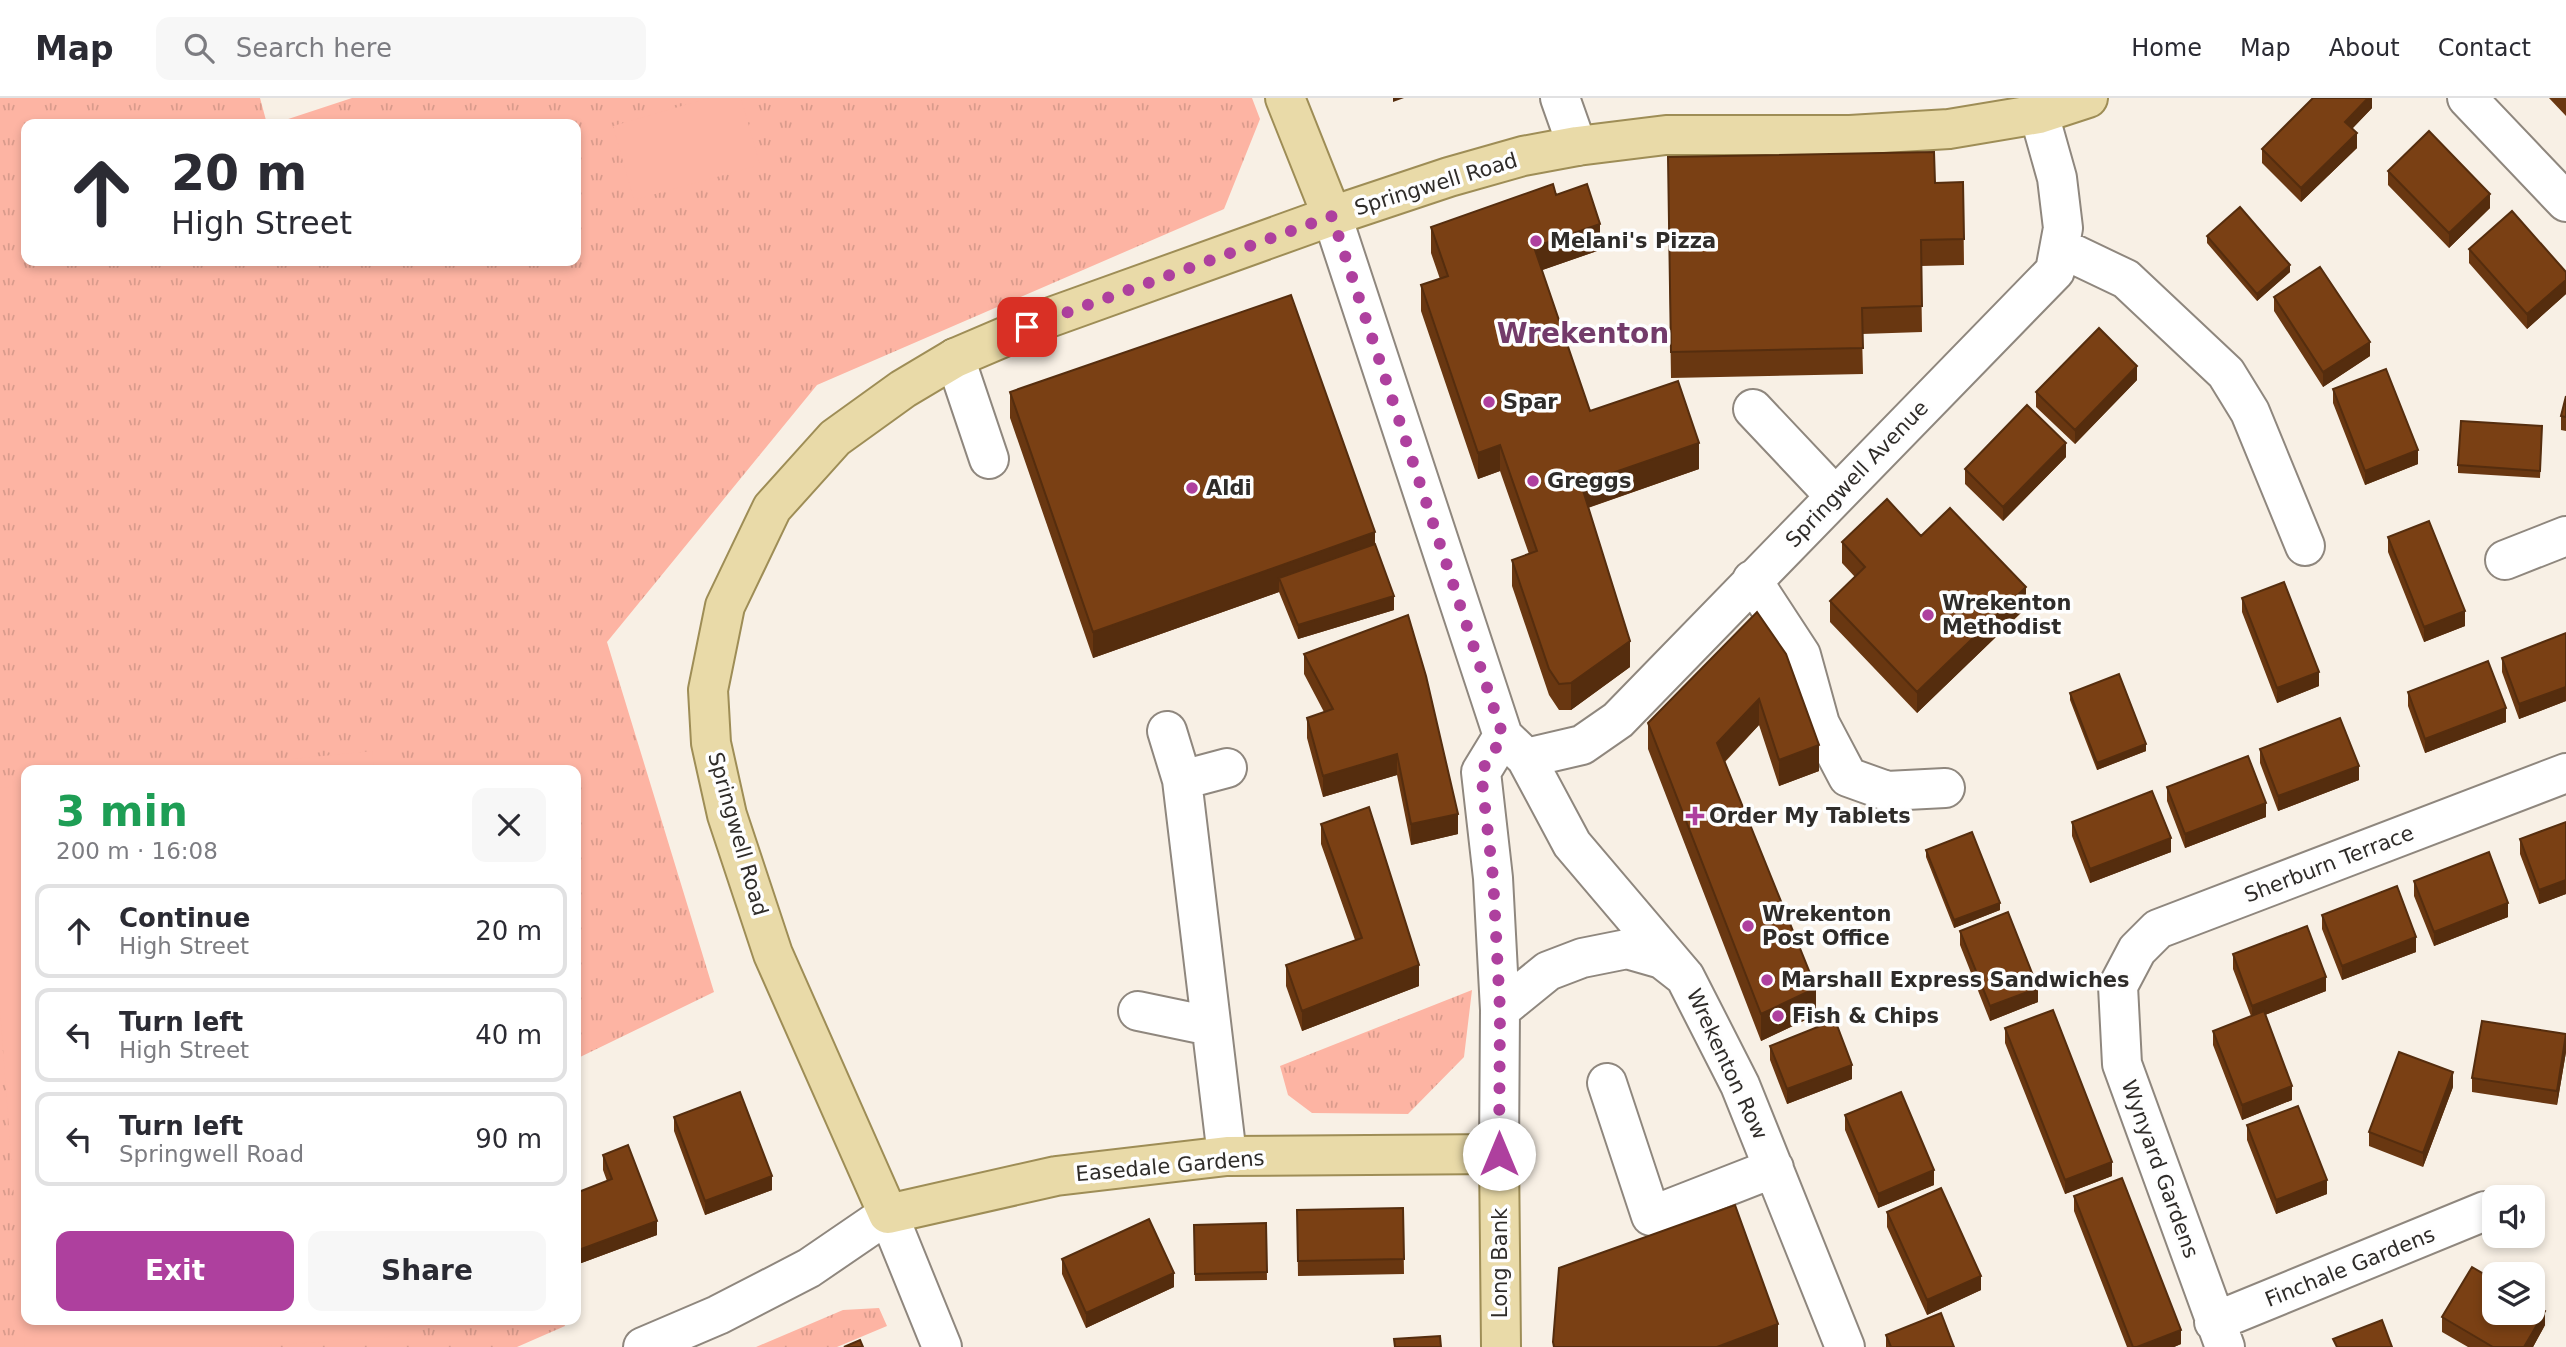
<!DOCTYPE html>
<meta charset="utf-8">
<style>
:root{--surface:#fff;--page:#f7f7f7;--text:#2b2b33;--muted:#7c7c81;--line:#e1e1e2;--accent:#ae409e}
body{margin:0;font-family:"DejaVu Sans",sans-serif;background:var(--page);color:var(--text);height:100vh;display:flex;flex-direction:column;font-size:26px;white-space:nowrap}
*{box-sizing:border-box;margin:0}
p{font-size:23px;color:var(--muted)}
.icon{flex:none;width:38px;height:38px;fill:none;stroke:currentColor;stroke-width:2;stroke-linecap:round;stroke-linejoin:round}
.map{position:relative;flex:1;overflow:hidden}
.details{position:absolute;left:21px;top:667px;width:560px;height:560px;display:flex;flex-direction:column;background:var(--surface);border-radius:14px;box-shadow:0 4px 10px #0003}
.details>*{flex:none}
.hud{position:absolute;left:21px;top:21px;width:560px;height:147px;border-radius:14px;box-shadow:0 4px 10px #0003;background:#fff;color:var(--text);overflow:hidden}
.buttons{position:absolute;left:2482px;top:1087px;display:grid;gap:14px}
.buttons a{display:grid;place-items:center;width:63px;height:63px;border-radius:14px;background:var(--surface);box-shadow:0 4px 10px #0003;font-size:35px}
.pin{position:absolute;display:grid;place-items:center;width:60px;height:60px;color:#fff;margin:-30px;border-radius:14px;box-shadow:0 4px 10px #0006}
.me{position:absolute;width:77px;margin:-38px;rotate:0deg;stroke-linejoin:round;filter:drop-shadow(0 0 5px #0008)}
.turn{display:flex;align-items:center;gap:24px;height:147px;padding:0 35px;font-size:32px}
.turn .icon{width:91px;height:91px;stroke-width:2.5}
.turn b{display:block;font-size:49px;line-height:60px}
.round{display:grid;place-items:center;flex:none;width:74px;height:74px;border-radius:14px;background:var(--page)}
.headline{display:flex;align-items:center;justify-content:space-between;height:119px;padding:0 35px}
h1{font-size:42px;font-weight:700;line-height:52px;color:#1e9e55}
.primary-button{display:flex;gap:14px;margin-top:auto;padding:14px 35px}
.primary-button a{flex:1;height:80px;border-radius:14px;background:var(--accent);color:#fff;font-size:28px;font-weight:700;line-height:80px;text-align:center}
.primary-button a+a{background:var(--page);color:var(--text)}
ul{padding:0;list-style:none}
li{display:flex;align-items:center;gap:21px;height:94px;margin:0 14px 10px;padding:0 21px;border:4px solid var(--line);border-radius:14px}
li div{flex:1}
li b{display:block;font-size:26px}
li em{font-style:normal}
header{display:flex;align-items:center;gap:42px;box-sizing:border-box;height:98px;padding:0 35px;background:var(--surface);border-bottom:2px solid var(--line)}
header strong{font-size:33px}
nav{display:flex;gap:38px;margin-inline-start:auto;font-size:24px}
.search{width:490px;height:63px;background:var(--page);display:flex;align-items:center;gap:18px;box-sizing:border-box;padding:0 24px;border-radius:14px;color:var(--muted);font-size:26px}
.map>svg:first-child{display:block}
</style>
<header>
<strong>Map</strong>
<div class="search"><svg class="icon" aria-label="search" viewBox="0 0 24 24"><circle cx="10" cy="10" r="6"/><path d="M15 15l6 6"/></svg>Search here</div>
<nav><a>Home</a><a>Map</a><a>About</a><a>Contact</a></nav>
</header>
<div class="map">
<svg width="2566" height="1249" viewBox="0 0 2566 1249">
<defs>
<pattern id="grass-tufts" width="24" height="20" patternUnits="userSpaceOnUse" patternTransform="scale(1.75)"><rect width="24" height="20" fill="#fdb4a3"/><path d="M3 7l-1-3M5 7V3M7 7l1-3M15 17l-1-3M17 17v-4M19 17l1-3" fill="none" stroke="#d99b8c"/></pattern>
</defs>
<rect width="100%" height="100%" fill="#f8f0e5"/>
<path fill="url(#grass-tufts)" d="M0 0H260L267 26H26V163H576V26H273L352 0H1252L1260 21 1224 111 817 287 607 544 714 894 576 961V672H26V1222H563L565 1228 517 1249H0Z
M1472 892 1464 959 1408 1016 1312 1015 1288 997 1280 968Z
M879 1210 887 1228 837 1249H756L843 1212Z"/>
<path fill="#fdb4a3" d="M709 0H741L760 67 634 102 613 28Z
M372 653 374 672H180Z
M26 687V1222H414L415 1237 250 1249H25L0 910V690Z"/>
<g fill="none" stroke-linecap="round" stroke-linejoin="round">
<g stroke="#8f877e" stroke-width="42">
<path id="minor" d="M1560 0 1577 48
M2467 0 2566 104
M1332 118 1503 638 1526 660 1572 746 1685 879
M2061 150 2126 181 2226 275 2250 314 2305 448
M955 260 989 361
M1753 311 1835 398
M2505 462 2566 438
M1752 482 1801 557 1820 626 1848 679 1887 693 1945 690
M1167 633 1182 682 1227 1058
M1526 660 1582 647 1618 622 2055 173 2063 130 2057 80 2039 16
M1182 682 1227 670
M1500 912 1548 873 1582 860 1627 851 1662 861 1685 879 1740 987 1845 1249
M1138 913 1210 928
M1607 985 1651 1118 1774 1070
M1499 1056 1500 912 1493 780 1481 674 1503 638
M2214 1224 2485 1113
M643 1249 718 1217 809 1170 888 1116 942 1249
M2225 1249 2122 966 2118 888 2137 852 2158 831 2566 675"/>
</g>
<g stroke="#9e8d56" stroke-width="42">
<path id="major" d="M1285 0 1332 118
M1501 1249 1499 1056 1227 1058 1056 1078 888 1116 773 856 727 717 711 645 708 592 725 508 772 410 835 340 903 291 955 260 1051 219 1332 118 1449 79 1523 58 1577 48 1666 37H1850L1949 31 2039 16 2088 0"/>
</g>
<use href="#minor" stroke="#fff" stroke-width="38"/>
<use href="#major" stroke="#e9daa8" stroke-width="38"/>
</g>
<path fill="#693711" d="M2372 0V10L2352 31 2357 50 2301 104 2262 65V51Z
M2549 0H2566V18Z
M2388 73 2490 110 2449 150 2388 87Z
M1963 84 1964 167 1921 168 1922 234 1862 236 1863 276 1671 280 1668 85H1935Z
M1556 97 1600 152 1542 172 1590 313 1699 371 1588 410 1630 569 1571 612H1559L1549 597 1512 488V462L1529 456 1500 373 1478 381 1421 213V187L1440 181 1431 155V129Z
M2207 138 2290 174 2257 203 2207 145Z
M2469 151 2566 174V196L2527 231 2469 165Z
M2274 199 2370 258 2323 289 2274 213Z
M2137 282 2075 346 2036 309V294Z
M2333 291 2418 366 2365 387 2333 305Z
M1010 294 1375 446 1394 512 1298 541 1279 494 1093 560 1010 320Z
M2566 298V333L2561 332V318Z
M2542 335 2540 380 2458 375V367Z
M2066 359 2003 423 1965 386V371Z
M1921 438 2026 510 1917 615 1830 524V503L1855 479 1842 465V444Z
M2388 439 2465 528 2424 544 2388 454Z
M2242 500 2319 588 2277 605 2242 514Z
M1408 517 1458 736 1411 747 1397 677 1323 699 1307 640V620L1324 614 1304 576V556Z
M2566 535V603L2519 621 2502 574V560Z
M1786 556 1819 673 1779 688 1759 627 1725 664 1816 917 1761 943 1648 651V625Z
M2408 594 2506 624 2425 655 2408 608Z
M2070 595 2146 653 2097 672 2070 602Z
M2260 651 2359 682 2278 713 2260 665Z
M2167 689 2266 719 2185 750 2167 703Z
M2072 724 2171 754 2090 785 2072 738Z
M2566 724V796L2539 806 2520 756V741Z
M1321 726 1419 888 1302 933 1286 888V867L1355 842 1321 746Z
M1926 752 2000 812 1954 830 1926 759Z
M2414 783 2508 819 2434 848 2414 798Z
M2322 817 2416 854 2342 882 2322 831Z
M1960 833 2038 904 1990 923 1960 847Z
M2233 856 2326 893 2265 917 2292 1002 2242 1022 2213 947V933L2251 918 2233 871Z
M2005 930 2112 1078 2065 1096 2005 945Z
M2566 936V954L2557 1007 2472 994V980Z
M1770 948 1852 981 1787 1006 1770 962Z
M2453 989 2423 1069 2369 1048V1034Z
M1845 1017 1934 1087 1878 1110 1845 1032Z
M674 1019 772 1092 705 1117 674 1033Z
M2247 1027 2327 1096 2276 1116 2247 1042Z
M603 1057 657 1137 576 1167V1095L607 1083 603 1072Z
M2074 1098 2181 1246 2174 1249H2127L2074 1113Z
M1403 1110 1404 1176 1298 1178 1297 1112Z
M1887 1114 1981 1192 1927 1217 1887 1129Z
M1266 1125 1267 1182 1195 1183 1194 1127Z
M1062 1161 1174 1189 1086 1230 1062 1176Z
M2442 1219 2545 1227 2533 1249H2468L2442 1234Z
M1886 1237 1954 1249H1886Z"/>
<path fill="#552d0e" d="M1393 0H1404L1393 4Z
M2368 0H2372V10L2345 38V24Z
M2357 35V50L2301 104V90Z
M2490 96V110L2449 150V135Z
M1600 126V152L1534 175V149Z
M2290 167V174L2257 203V196Z
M2566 182V196L2527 231V216Z
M2370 244V258L2323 289V274Z
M2137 268V282L2075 346V332Z
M1699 345V371L1581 412V386Z
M2066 345V359L2003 423V409Z
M1500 347V373L1478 381V355Z
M2418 352V366L2365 387V373Z
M1375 434V460L1279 480V494L1093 560V534Z
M2026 489V510L1917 615V594Z
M1394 498V512L1298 541V527Z
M2465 513V528L2424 544V529Z
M1630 543V569L1571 612V585Z
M2319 574V588L2277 605V590Z
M2566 589V603L2519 621V606Z
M1759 601V627L1717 671V645Z
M2506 610V624L2425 655V641Z
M2146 646V653L2097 672V665Z
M1819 647V673L1779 688V662Z
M1397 656V677L1323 699V678Z
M2359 668V682L2278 713V698Z
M2266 705V719L2185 750V736Z
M1458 716V736L1411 747V726Z
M2171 740V754L2090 785V771Z
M2566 782V796L2539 806V792Z
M2000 805V812L1954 830V822Z
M2508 805V819L2434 848V834Z
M2416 839V854L2342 882V868Z
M1419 867V888L1302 933V913Z
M2326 879V893L2252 922V908Z
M1816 890V917L1761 943V916Z
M2038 890V904L1990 923V908Z
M2566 939V954L2557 1007V993Z
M1852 967V981L1787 1006V991Z
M2453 974V989L2423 1069V1055Z
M2292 988V1002L2242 1022V1007Z
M2112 1064V1078L2065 1096V1082Z
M1934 1072V1087L1878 1110V1096Z
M772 1078V1092L705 1117V1103Z
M2327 1082V1096L2276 1116V1102Z
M657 1123V1137L576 1167V1153Z
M1174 1175V1189L1086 1230V1215Z
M1981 1178V1192L1927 1217V1202Z
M2545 1213V1227L2533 1249H2524Z
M1778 1226V1249H1717Z
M2181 1232V1246L2174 1249H2137Z"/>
<path fill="#7a4014" stroke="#552d0e" stroke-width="2" d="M2313 0H2368L2345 24 2357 35 2301 90 2262 51Z
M2429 33 2490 96 2449 135 2388 73Z
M1934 54 1935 85 1963 84 1964 141 1921 142 1922 208 1862 210 1863 250 1671 254 1668 59Z
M1553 86 1556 97 1587 86 1600 126 1534 149 1590 313 1678 283 1699 345 1581 386 1630 543 1571 585 1559 586 1549 571 1512 462 1537 453 1500 347 1478 355 1421 187 1448 178 1431 129Z
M2240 109 2290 167 2257 196 2207 138Z
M2512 113 2566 174V182L2527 216 2469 151Z
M2320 169 2370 244 2323 274 2274 199Z
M1291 197 1375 434 1093 534 1010 294Z
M2099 230 2137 268 2075 332 2036 294Z
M2386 271 2418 352 2365 373 2333 291Z
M2566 298V319L2561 318Z
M2027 307 2066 345 2003 409 1965 371Z
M2461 323 2542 328 2540 373 2458 367Z
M1887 401 1921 438 1950 410 2026 489 1917 594 1830 503 1865 469 1842 444Z
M2429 423 2465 513 2424 529 2388 439Z
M1375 446 1394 498 1298 527 1279 480Z
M2284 484 2319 574 2277 590 2242 500Z
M1757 514 1786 556 1819 647 1779 662 1759 601 1717 645 1816 890 1761 916 1648 625Z
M1408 517 1426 578 1458 716 1411 726 1397 656 1323 678 1307 620 1333 611 1304 556Z
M2566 535V589L2519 606 2502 560Z
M2488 563 2506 610 2425 641 2408 594Z
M2119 576 2146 646 2097 665 2070 595Z
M2340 620 2359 668 2278 698 2260 651Z
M2248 658 2266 705 2185 736 2167 689Z
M2152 693 2171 740 2090 771 2072 724Z
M1369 709 1419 867 1302 913 1286 867 1362 840 1321 726Z
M2566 724V782L2539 792 2520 741Z
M1972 734 2000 805 1954 822 1926 752Z
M2489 754 2508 805 2434 834 2414 783Z
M2397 788 2416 839 2342 868 2322 817Z
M2008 814 2038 890 1990 908 1960 833Z
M2307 828 2326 879 2252 908 2233 856Z
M2053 912 2112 1064 2065 1082 2005 930Z
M2264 913 2292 988 2242 1007 2213 933Z
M1835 922 1852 967 1787 991 1770 948Z
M2482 923 2566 936 2557 993 2472 980Z
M2399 954 2453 974 2423 1055 2369 1034Z
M740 994 772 1078 705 1103 674 1019Z
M1901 994 1934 1072 1878 1096 1845 1017Z
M2298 1008 2327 1082 2276 1102 2247 1027Z
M628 1047 657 1123 576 1153V1095L612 1081 603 1057Z
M2122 1080 2181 1232 2137 1249H2133L2074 1098Z
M1941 1090 1981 1178 1927 1202 1887 1114Z
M1735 1107 1778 1226 1717 1249H1554L1553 1244 1559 1170Z
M1403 1110 1404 1161 1298 1163 1297 1112Z
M1149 1121 1174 1175 1086 1215 1062 1161Z
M1266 1125 1267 1174 1195 1176 1194 1127Z
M2472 1169 2494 1182V1214H2532V1205L2545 1213 2524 1249H2493L2442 1219Z
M1941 1215 1954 1249H1891L1886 1237Z
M2382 1222 2392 1249H2337L2333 1241Z
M1440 1238 1441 1249H1395L1394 1241Z
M860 1242 863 1249H844Z"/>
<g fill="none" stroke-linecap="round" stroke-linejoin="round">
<path stroke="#ae409e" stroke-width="12" stroke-dasharray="0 21.6" d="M1027 229 1332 118 1503 638 1481 674 1493 779 1500 912 1499 1056"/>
</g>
<g fill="#ae409e" stroke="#fefefe" stroke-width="2.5">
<circle cx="1536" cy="143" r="7"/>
<circle cx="1489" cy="304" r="7"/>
<circle cx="1533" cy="383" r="7"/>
<circle cx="1192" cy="390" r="7"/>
<circle cx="1928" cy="517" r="7"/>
<path d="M1691.5 707.5h7v7h7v7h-7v7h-7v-7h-7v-7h7z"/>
<circle cx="1748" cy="828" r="7"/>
<circle cx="1767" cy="882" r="7"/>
<circle cx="1778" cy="918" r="7"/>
</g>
<g text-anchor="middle" stroke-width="7" stroke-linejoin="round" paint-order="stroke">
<g font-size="21" fill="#2f2c29" stroke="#fefefe">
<text transform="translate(1436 86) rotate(-17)" y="7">Springwell Road</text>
<text transform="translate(1857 376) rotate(-46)" y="7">Springwell Avenue</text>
<text transform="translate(738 736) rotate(74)" y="7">Springwell Road</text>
<text transform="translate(2329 766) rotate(-21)" y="7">Sherburn Terrace</text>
<text transform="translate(1727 966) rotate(65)" y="7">Wrekenton Row</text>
<text transform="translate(1170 1068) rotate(-5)" y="7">Easedale Gardens</text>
<text transform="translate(2160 1071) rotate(70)" y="7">Wynyard Gardens</text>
<text transform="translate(1500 1165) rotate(-90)" y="7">Long Bank</text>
<text transform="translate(2350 1169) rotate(-22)" y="7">Finchale Gardens</text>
</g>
<g font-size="21" font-weight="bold" fill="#2f2c29" stroke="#fefefe" text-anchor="start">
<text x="1550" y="150">Melani's Pizza</text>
<text x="1503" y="311">Spar</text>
<text x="1547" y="390">Greggs</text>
<text x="1206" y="397">Aldi</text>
<text x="1942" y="512">Wrekenton<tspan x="1942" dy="24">Methodist</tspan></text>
<text x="1709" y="725">Order My Tablets</text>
<text x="1762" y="823">Wrekenton<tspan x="1762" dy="24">Post Office</tspan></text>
<text x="1781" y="889">Marshall Express Sandwiches</text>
<text x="1792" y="925">Fish &amp; Chips</text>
</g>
<g font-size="28" font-weight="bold" fill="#733b6a" stroke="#fefefe">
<text x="1583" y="245">Wrekenton</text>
</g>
</g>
</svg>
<div class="buttons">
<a><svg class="icon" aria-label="sound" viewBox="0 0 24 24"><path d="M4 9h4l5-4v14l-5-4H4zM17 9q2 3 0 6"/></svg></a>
<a><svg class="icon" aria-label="layers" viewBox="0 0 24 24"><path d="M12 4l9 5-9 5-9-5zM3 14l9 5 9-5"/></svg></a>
</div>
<div class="pin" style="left:1027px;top:229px;background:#d93025"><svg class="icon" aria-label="arrive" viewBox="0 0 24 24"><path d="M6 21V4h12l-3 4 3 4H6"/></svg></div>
<svg class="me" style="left:1499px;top:1056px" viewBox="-20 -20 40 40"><circle r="19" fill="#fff"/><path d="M0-13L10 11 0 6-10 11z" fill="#ae409e"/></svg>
<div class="hud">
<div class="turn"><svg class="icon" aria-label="ahead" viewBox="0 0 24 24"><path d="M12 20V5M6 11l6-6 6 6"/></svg><div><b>20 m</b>High Street</div></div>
</div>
<section class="details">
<div class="headline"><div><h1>3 min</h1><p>200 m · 16:08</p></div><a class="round"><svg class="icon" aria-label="close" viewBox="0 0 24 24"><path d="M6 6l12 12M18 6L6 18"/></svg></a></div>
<ul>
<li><svg class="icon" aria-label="ahead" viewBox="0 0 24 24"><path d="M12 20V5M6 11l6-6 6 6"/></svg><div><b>Continue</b><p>High Street</p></div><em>20 m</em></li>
<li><svg class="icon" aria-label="left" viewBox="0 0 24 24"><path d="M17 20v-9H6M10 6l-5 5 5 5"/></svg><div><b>Turn left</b><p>High Street</p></div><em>40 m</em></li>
<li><svg class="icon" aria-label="left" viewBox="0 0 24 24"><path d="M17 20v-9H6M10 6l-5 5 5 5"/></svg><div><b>Turn left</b><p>Springwell Road</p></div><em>90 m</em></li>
</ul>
<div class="primary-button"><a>Exit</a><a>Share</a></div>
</section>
</div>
